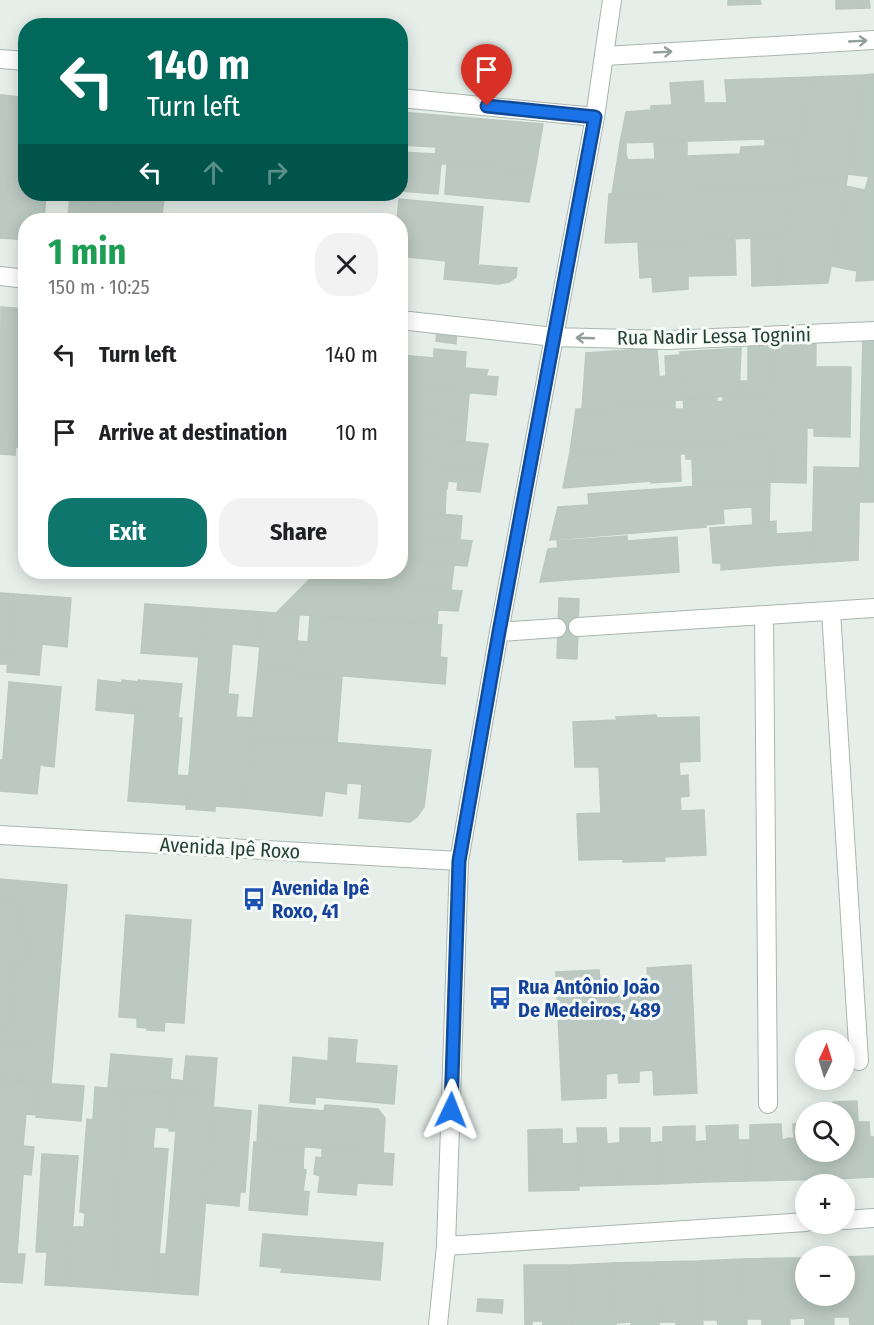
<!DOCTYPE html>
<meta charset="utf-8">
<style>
:root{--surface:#fff;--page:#f2f2f2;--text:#202124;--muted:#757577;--accent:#0f766e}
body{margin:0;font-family:"Fira Sans Condensed",sans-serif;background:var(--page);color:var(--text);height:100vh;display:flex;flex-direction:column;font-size:22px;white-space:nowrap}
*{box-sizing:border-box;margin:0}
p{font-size:20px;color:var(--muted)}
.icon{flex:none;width:33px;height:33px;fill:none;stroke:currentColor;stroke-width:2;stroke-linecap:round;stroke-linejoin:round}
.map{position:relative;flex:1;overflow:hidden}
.panel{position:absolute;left:18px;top:213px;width:390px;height:366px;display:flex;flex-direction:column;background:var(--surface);border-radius:24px;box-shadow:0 3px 15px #0003}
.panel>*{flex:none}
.guide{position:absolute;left:18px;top:18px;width:390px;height:183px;border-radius:24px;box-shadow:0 3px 15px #0003;background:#00695c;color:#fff;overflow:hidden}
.needle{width:39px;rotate:4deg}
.controls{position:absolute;left:795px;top:1030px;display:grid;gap:12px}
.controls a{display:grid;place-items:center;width:60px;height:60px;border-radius:50%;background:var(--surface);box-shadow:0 3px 15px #0003;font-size:30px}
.pin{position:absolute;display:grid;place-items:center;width:51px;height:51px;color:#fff;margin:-62px -26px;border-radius:50% 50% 50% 0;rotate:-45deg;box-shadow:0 0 6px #0007}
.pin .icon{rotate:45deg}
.me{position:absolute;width:66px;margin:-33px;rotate:2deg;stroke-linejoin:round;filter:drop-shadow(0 0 4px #0008)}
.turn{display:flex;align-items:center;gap:21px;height:126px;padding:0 30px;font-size:27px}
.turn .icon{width:78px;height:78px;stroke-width:2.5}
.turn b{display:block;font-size:42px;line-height:51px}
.lanes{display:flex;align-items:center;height:57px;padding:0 30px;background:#0003;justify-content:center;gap:30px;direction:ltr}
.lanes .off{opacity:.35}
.round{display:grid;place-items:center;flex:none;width:63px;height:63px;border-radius:24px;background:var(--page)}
.overview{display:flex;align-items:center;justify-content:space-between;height:102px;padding:0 30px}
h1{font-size:36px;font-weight:700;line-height:45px;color:#1e9e55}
.action{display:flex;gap:12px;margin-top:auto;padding:12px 30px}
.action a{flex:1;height:69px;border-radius:24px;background:var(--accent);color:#fff;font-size:24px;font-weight:700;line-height:69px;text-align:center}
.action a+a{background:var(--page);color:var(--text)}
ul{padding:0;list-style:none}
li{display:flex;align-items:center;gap:18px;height:78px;padding:0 30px}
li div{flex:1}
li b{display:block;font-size:22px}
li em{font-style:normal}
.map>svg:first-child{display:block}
</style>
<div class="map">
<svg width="874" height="1325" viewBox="0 0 874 1325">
<rect width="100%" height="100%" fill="#e6eeea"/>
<path fill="#bbc9c2" stroke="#b9c8c0" stroke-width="1.5" d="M728 0H760L761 4 728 5Z
M836 0H869L870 8 836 9Z
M874 74V172L872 177 848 174 864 75Z
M864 75 847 179 794 182 812 77Z
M812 77 801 138 620 143 626 112 651 110V106L672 105 670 83 703 81 704 103H727L725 80Z
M20 81H26V123L16 239 0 238V143L4 95 19 97Z
M0 95H4L0 143Z
M400 112 543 124 535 171 435 163 436 147 400 145Z
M26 123V194H46L44 220H26V240L16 239Z
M801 138 793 189 612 194 620 143H626V155L628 160 655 159 654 142 687 141V156L740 154 741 147 765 146V139Z
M400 152 435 154V163L441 164 438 194 400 191Z
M447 164 535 171 529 202 445 194Z
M874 172V280L856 281 857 271 831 266 845 186 865 190 869 176 872 177Z
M847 179 828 283 778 285 794 182Z
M793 189 785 237 605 243 609 194Z
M46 194H70V199L45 197Z
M70 194H94L92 220H68Z
M94 194H120L118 220H92Z
M120 194H165L161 220H118Z
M399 199 483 207 478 265 517 268 516 277 509 282 498 284 444 279 446 261 400 256V220H397Z
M785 237 778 285 752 286 751 239Z
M735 239 736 275 688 276V289L653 292 652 277 640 278 638 242Z
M1 307 26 309 15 455 0 454Z
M26 320V448L16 447Z
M434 327 457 330 456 344 436 341 437 334 432 333Z
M874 335V502H859L863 336Z
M816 343 815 428H807L806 483 770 482 774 344Z
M774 344 772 393 739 395V381H748V345Z
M657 348 659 377 666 376 665 356 680 355 681 400 624 404V408L582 409 586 353Z
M741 348 739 395 681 400 680 352Z
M434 349 466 352 465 368 488 370 486 376 498 377 496 395 400 387V355L434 358Z
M815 367H851L850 437 814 436Z
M400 387 469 393 467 418 400 412Z
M772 393V437L570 452 576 409 624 408V404L675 400V409H684L683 399 717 397V402L723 401V396Z
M400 412 467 418 465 442 400 436Z
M400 436 488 444 484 468 400 461Z
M772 437 770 481 693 487 692 459H686V454H680L681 481 651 483 652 481 563 488 570 452Z
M400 461 484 468 480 492 457 490 458 482 448 481 447 489 400 486Z
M814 467 860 468 858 560 812 563Z
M770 481 769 524 753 525 752 507 723 509 724 523 705 525 706 527 550 540 558 507 589 505 588 494Z
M400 486 446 489 445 514 400 510Z
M400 510 462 516 460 540 400 535Z
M776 521V534L813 532 812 563 769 566V522Z
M769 524V566L721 570V563H713L710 528Z
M400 535 472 541 467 566 400 561Z
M627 536V541L677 537 679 572 540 582 548 549 558 548 557 541Z
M400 561 454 565 451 590 310 579V572H400Z
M310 579 451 590 462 591 458 611 438 610 437 624 276 613Z
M0 593 14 594 7 664H0Z
M14 594 71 598 67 647 42 644 39 675 7 672Z
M559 598 579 599 577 659 557 658Z
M145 604 203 608 199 657 141 653Z
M203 608 263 612 260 647 232 644 228 694 238 695 236 717 253 718 244 808 215 806V811L186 809Z
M263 612 299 615 295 672 258 669Z
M310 616 442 625 440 657 447 658 445 684 295 672 297 641 308 642Z
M258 669 342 676 337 743 251 736Z
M98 680 122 683V680L138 682 136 714 96 710Z
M138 680 182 684 178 718H182L177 775 189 776 187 805 128 801Z
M9 682 61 687 54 767 40 765 37 794 0 791V760H3Z
M656 715 657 718 699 717 700 761 679 762 680 776 688 775 689 795V796L680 797 681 811 704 810 706 855 664 857 665 861 623 862V859L579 860 577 814 601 813 599 767H575L573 722 617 720 616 717Z
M251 736 431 750 424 807 417 817 410 822 359 818 362 784 347 783 346 794 325 791 322 816 244 808Z
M0 879 67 885 51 1084 22 1082 25 1043 0 1041V1024L9 1025 14 961 26 962 28 936 16 935 18 904 0 903Z
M0 903 18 904 16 935 28 936 26 962 14 961 9 1025 0 1024Z
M126 915 191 920 184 1023 165 1022 164 1031 147 1030V1028L137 1027V1018L119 1017Z
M691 965 697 1093 654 1095 653 1070 639 1071V1082L619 1083 618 1073 606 1074V1098L562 1100 556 972 599 970 601 992 649 990 647 968Z
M329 1038 357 1040 355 1063 397 1066 394 1104 315 1097V1104L290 1102 293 1057 328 1061Z
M0 1041 25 1043 22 1082 0 1079Z
M111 1054 172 1059 170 1079 183 1081 182 1094 108 1088Z
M186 1056 217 1058 214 1097 182 1094Z
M0 1079 39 1083 36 1115 26 1114 23 1146 34 1147 31 1175 23 1174 17 1254H25L22 1283 0 1282Z
M39 1083 84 1086 81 1121 36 1117Z
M95 1087 126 1090 111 1289 68 1286 73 1227H84L85 1213 80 1212 87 1119 93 1120Z
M126 1090 172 1093 169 1128 155 1127 153 1148 168 1149 156 1292 111 1289Z
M172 1093 214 1097 198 1295 156 1292 159 1254H166L176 1131H169Z
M857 1101 858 1122H844V1113H833V1102Z
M259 1105 324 1111 325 1105 378 1109 385 1118 383 1153 257 1143Z
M213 1107 251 1111 245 1192H240L239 1206 205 1203Z
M844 1122H869L870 1137H874V1177L834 1179V1152H844Z
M781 1124 782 1140 789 1138 790 1180 747 1181 746 1140H750V1125Z
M793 1124H806V1152H834V1179L790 1180 789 1138 794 1139Z
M738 1125V1140H746L747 1181 704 1182 702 1141H707L706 1126Z
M695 1126V1142L702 1141 704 1182 659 1184V1142H663V1127Z
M577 1128H606L607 1144 616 1143 617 1185 580 1186Z
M620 1128H650V1143L659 1142V1184L617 1185 616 1143H620Z
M562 1129V1144L578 1143 579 1190 529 1191 528 1130Z
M254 1142 304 1147 303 1169 306 1170 303 1191 309 1192 307 1215 249 1210Z
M322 1148 394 1154 392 1185 357 1183 356 1195 318 1192 320 1176 314 1174 316 1157 322 1158Z
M42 1154 78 1156 68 1286 45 1285 47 1252H36Z
M263 1234 383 1243 380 1280 281 1272 282 1268 260 1266Z
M872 1256 874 1325H850L849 1317H834L833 1306 830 1305V1296H844V1257Z
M872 1256H874V1305V1304Z
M785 1258 786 1307H789L790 1325H762V1319H747L746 1308H743L742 1259Z
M785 1258H806V1296H830V1305L833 1306 834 1325H805V1318L790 1319 789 1307H786Z
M742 1259 743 1308H746L747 1325H718L717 1320H703L702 1310 699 1309 698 1261Z
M698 1261 699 1309 702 1310 703 1325H676V1322H659V1311L656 1310 655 1262Z
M655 1262 656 1310 659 1311V1325H631V1322L616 1323V1312L613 1311 611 1263Z
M611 1263 613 1311 616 1312V1325H572L570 1265Z
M524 1265H570L572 1325H543V1321H532V1325H525Z
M478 1299 503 1300 502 1313 477 1311Z"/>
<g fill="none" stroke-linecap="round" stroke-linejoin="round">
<g stroke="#a8b6b0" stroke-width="20">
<path id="minor" d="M605 56 874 40
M0 59 26 61
M400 98 595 117
M0 276 26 279
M400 320 554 337 668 340 874 331
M831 611 859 1061
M764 615 768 1104
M578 627 874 608
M499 632 557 628
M0 835 459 861
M844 1220 874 1218
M446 1246 806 1222
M438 1325 446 1246 459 861 499 632 595 117 612 0"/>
</g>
<use href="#minor" stroke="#fff" stroke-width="18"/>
</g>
<defs><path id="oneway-shaft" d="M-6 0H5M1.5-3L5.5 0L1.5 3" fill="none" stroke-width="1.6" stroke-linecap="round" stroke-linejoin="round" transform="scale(1.5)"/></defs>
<g stroke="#92a09a">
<use href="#oneway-shaft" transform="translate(858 41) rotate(-3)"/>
<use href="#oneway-shaft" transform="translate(663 52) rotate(-3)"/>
<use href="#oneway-shaft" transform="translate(585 338) rotate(-178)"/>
</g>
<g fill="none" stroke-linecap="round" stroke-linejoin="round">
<g stroke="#114b97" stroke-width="15">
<path id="route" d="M451 1110 459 861 499 632 595 117 487 106"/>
</g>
<use href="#route" stroke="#1a73e8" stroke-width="10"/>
</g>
<defs>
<g id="bus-bare" transform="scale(1.8)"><path d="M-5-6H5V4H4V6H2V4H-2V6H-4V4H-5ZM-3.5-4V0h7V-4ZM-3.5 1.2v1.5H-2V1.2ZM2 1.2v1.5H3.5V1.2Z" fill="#1a4fb4" stroke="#f7fbf8" stroke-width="2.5" paint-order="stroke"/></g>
</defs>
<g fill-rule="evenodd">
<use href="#bus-bare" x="254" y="899"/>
<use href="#bus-bare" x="500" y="998"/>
</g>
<g text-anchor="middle" stroke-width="6" stroke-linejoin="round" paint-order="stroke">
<g font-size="20" fill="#254036" stroke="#f7fbf8">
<text transform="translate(714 336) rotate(-1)" y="7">Rua Nadir Lessa Tognini</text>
<text transform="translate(230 848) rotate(3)" y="7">Avenida Ipê Roxo</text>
</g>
<g font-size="20" font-weight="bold" fill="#164399" stroke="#f7fbf8" text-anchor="start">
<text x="272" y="895">Avenida Ipê<tspan x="272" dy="23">Roxo, 41</tspan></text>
<text x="518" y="994">Rua Antônio João<tspan x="518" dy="23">De Medeiros, 489</tspan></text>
</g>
</g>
</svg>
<div class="controls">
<a><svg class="needle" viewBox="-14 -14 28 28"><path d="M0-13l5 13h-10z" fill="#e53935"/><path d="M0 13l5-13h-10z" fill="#757577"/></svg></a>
<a><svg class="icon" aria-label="search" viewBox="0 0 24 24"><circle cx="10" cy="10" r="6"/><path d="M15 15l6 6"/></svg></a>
<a>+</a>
<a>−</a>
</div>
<div class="pin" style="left:487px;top:106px;background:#d93025"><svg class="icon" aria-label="arrive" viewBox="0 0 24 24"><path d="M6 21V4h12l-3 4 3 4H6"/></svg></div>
<svg class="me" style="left:451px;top:1110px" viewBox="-20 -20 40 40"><path d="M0-17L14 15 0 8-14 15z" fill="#1a73e8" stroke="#fff" stroke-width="4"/></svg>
<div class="guide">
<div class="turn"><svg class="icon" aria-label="left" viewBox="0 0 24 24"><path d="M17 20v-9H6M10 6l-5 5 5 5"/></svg><div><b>140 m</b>Turn left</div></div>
<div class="lanes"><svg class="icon" aria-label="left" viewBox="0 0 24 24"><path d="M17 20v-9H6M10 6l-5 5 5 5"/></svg><svg class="icon off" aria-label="ahead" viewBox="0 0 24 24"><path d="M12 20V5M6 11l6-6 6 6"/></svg><svg class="icon off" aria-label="right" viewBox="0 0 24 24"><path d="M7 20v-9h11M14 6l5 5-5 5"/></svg></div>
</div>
<section class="panel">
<div class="overview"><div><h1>1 min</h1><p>150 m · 10:25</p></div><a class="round"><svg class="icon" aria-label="close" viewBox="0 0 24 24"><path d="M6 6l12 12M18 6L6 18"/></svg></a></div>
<ul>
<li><svg class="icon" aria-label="left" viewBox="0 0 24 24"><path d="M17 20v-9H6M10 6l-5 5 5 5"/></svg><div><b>Turn left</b></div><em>140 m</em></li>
<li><svg class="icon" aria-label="arrive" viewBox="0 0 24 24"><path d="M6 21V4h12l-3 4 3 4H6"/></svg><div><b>Arrive at destination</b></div><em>10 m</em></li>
</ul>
<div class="action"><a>Exit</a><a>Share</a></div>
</section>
</div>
